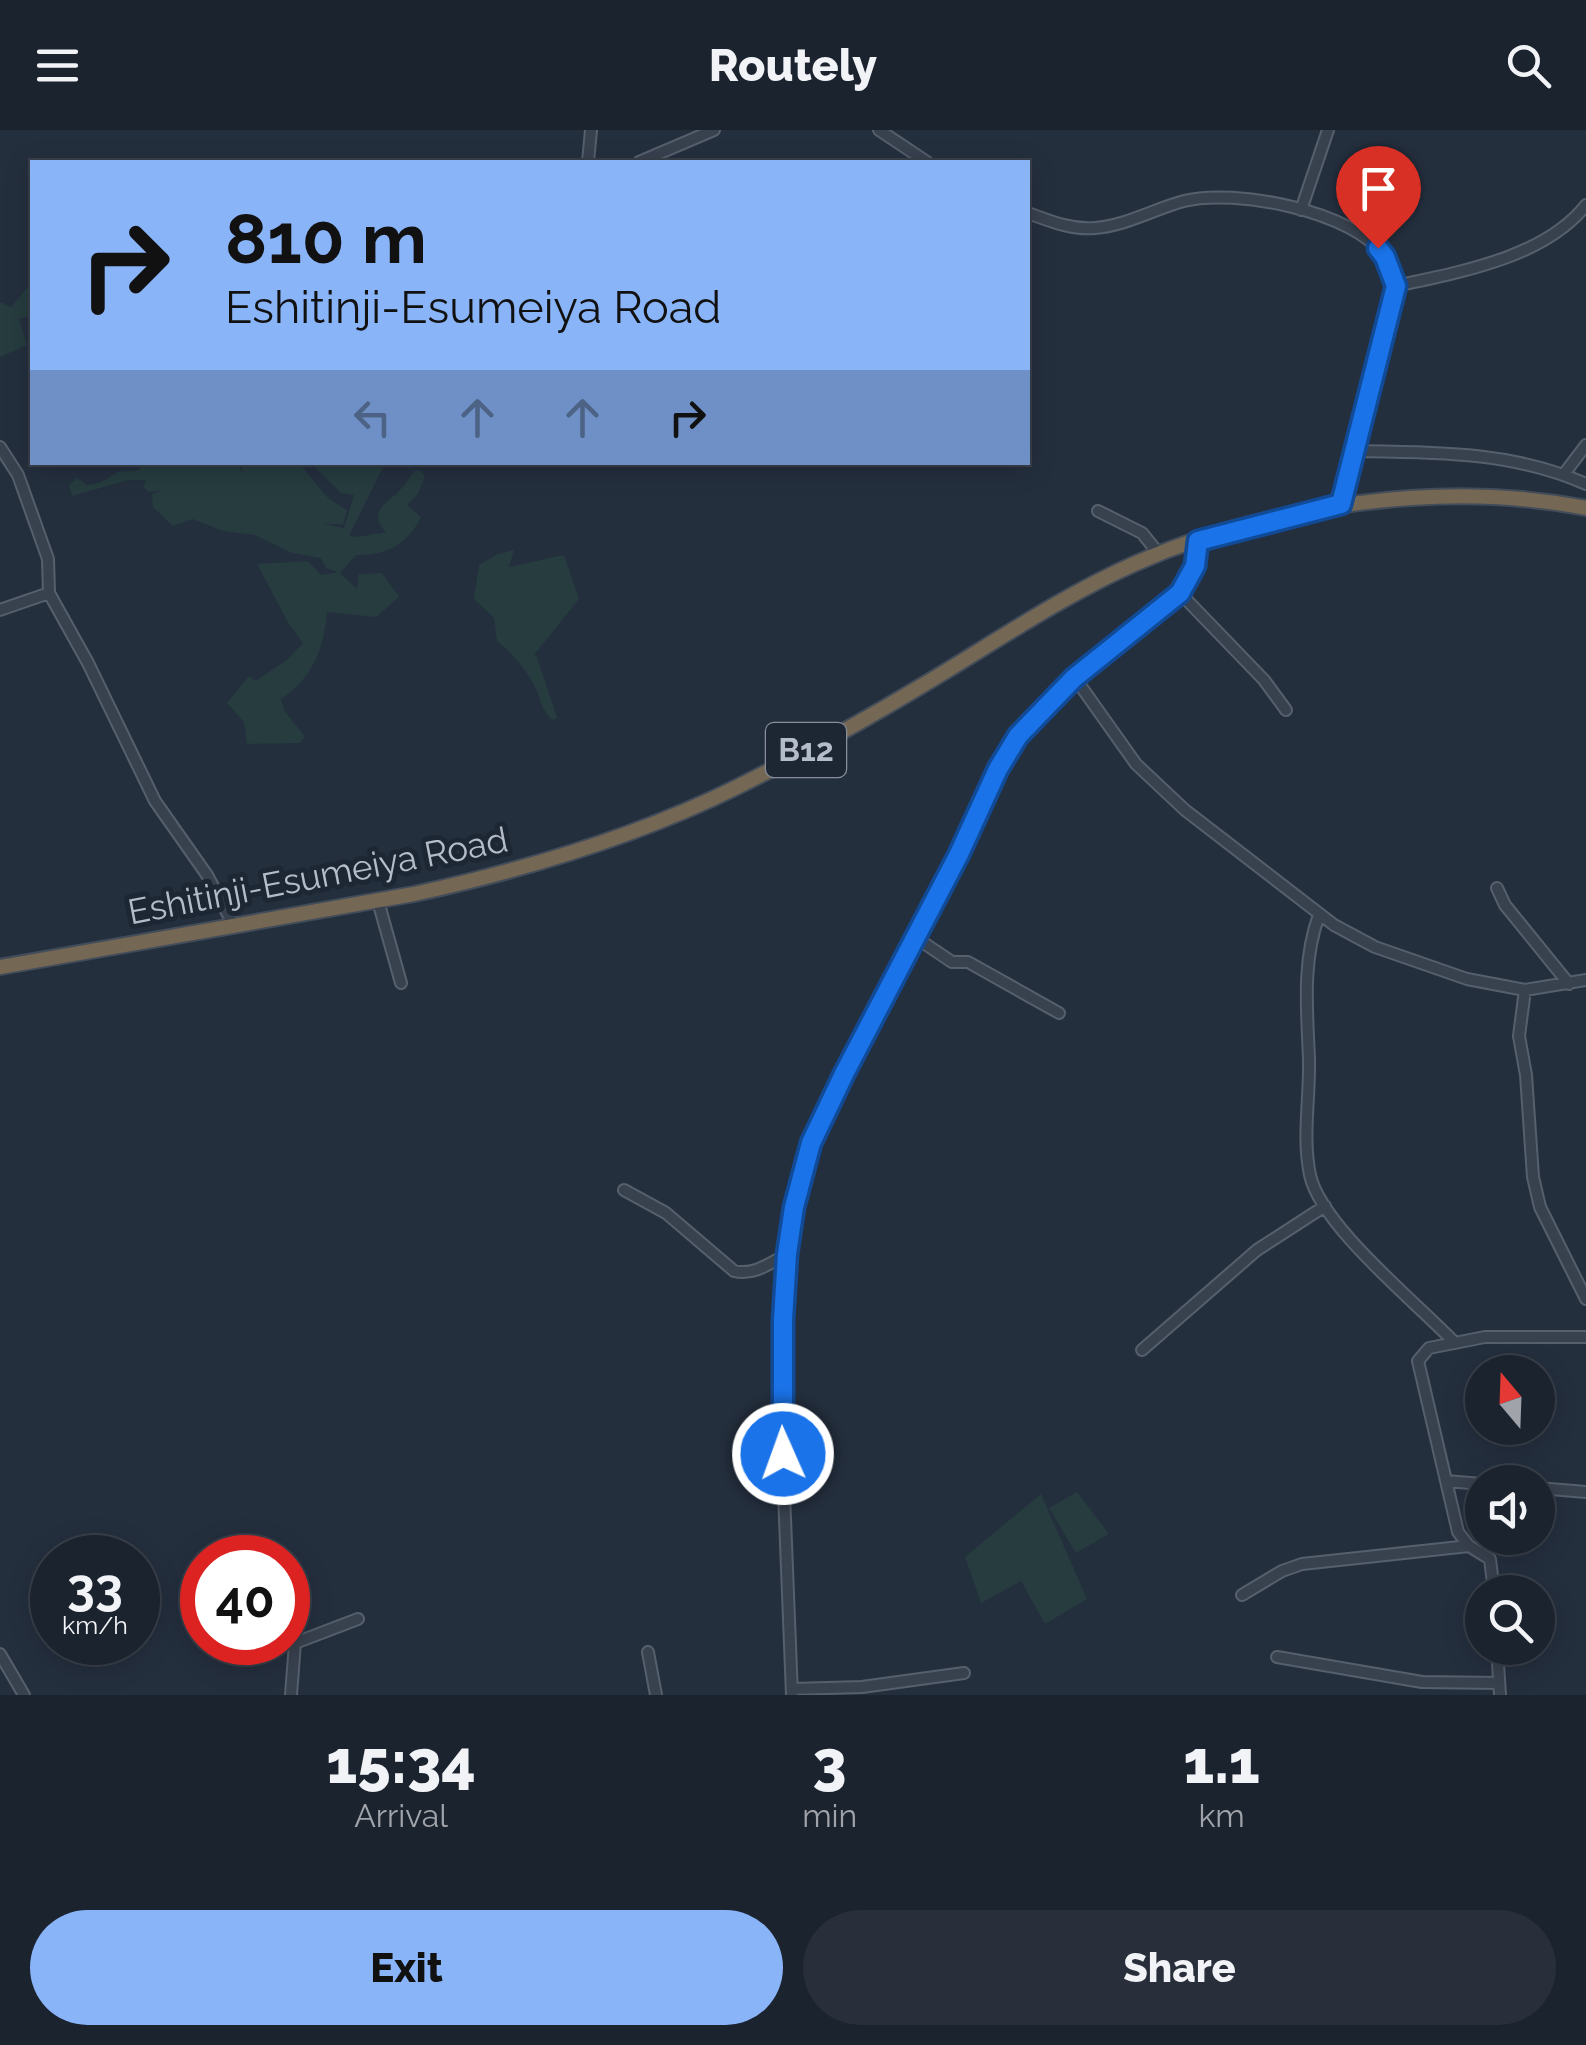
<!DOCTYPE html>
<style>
:root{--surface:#1b232e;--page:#282f3a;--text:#f1f3f6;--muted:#a0a4aa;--line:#39404a;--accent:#8ab4f8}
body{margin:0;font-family:Raleway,sans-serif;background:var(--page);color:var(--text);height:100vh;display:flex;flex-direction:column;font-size:38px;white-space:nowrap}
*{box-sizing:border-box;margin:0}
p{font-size:32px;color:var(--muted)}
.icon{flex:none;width:55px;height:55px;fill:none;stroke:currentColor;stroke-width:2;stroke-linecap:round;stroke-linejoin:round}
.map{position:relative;height:1565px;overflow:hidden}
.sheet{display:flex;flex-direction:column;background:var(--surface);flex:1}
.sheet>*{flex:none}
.guide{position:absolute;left:30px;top:30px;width:1000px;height:305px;border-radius:0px;box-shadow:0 5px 25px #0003,0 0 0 2px var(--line);background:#8ab4f8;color:#111;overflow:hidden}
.needle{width:65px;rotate:341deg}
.fabs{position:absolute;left:1465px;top:1225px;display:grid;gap:20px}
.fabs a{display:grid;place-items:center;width:90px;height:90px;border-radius:50%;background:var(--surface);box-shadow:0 5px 25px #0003,0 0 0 2px var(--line);font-size:50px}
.speed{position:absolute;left:30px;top:1405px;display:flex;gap:20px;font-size:50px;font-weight:700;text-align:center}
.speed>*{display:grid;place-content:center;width:130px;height:130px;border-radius:50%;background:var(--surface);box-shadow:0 5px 25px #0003,0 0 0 2px var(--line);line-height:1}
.speed small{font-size:25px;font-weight:400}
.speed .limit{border:15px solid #d22;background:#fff;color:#111}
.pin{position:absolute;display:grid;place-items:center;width:85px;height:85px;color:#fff;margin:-102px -42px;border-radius:50% 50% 50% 0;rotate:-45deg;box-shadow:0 0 10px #0007}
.pin .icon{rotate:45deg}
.me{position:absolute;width:110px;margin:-55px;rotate:358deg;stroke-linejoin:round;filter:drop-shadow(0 0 8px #0008)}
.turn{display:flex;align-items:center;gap:35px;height:210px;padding:0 30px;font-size:45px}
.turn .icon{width:130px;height:130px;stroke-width:2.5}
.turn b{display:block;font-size:70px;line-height:85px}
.lanes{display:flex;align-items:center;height:95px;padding:0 30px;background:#0003;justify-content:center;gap:50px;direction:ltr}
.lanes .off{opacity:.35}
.eta{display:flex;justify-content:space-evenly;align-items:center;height:170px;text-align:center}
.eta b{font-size:60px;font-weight:800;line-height:70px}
.cta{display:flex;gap:20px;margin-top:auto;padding:20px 30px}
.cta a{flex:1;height:115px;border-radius:60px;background:var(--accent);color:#111;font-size:40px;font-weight:800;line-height:115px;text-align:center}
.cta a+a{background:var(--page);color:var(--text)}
header{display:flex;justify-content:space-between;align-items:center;height:130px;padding:0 30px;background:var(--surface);font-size:45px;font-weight:800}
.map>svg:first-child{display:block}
</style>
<header><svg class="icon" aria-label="menu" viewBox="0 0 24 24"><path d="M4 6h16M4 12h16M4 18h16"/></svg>Routely<svg class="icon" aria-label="search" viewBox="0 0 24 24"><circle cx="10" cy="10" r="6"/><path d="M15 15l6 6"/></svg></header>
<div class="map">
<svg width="1586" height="1565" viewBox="0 0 1586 1565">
<rect width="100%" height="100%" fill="#242f3e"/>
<path fill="#263c3f" d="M27 158 32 159V186L19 189 27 215 0 227V172L11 177Z
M147 333H236L243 343 241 333H299L328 368 347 380 343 394H323L344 398 354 365 341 363 310 333H385L349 406C362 409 372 402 386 403 365 377 392 373 404 355 408 351 410 345 414 341H421L425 346 418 364 407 375 421 387C408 414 386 426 356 425L340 443 357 459 359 444 382 443 399 467 376 487 327 482C324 519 312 549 281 569L284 580 305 607 300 613 247 614 244 592 227 573 249 546 255 551 287 530 303 513 289 494 257 434 308 431 321 445 338 442 326 438 321 428 292 423 255 405 223 401 193 389 173 396 153 377 152 364 161 361 149 362 143 357 146 350H128L72 366 69 355 77 348 87 355 100 353 118 342 140 340 138 334Z
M514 420 509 437 564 425 579 469 534 525 537 527 557 588 552 590C537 573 543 571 534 555 525 538 512 523 497 511L494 488 474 469 479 435 498 424Z
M1077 1362 1109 1404 1076 1423 1049 1378Z
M1041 1364 1087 1469 1045 1494 1021 1451 981 1473 965 1427Z"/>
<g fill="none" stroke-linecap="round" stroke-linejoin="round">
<g stroke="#565f6c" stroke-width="14">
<path id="minor" d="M879 0 927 32
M588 32 591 0
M639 32 714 0
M1301 80 1328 0
M1028 83C1050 91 1071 100 1095 98 1125 96 1154 79 1184 71 1234 58 1355 81 1385 127 1391 136 1393 146 1396 156L1341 375
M1396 156C1459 142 1544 128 1586 75
M0 317 18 345 48 429 49 463 88 533 155 671 207 745 234 796
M1354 321C1433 322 1512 321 1586 354
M1564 344 1586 315
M1098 381 1142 403 1159 424
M1180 463 1264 550 1286 580
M0 480 49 463
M1075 548 1136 634 1185 680 1334 795 1375 817 1467 849 1525 860 1586 850
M1497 758 1505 775 1569 854
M378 771 401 853
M1319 785C1302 831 1307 880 1309 929 1310 968 1302 1007 1310 1045 1321 1096 1417 1173 1455 1213
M915 807 952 832H968L1059 883
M1525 860 1519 906 1526 945 1533 1047 1540 1077 1586 1169
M624 1060 666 1083 734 1141C754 1146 770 1133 787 1124
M1142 1220 1257 1120 1325 1076
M1446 1351 1482 1354
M1538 1358 1586 1362
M1494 1462 1490 1429 1469 1416 1458 1402 1418 1231 1429 1218 1485 1207H1586
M1242 1465 1282 1441 1302 1434 1469 1416
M1497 1518 1500 1565
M648 1522 656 1565
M0 1524 24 1565
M1277 1527 1422 1552 1499 1553
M792 1559 862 1557 964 1543
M291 1565 295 1513 358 1489
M792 1565 781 1287 783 1190 794 1077 811 1013 843 945 959 725 998 639 1018 606 1075 548 1180 463 1195 436 1198 411"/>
</g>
<g stroke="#434c59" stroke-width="18">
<path id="highway" d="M0 837 414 764C524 740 636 707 737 657 800 626 863 591 923 555 992 514 1060 467 1134 434 1267 375 1443 350 1586 378"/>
</g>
<use href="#minor" stroke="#38414e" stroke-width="10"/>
<use href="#highway" stroke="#746855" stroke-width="14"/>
</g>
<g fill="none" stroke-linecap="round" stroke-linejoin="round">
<g stroke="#114b97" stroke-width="25">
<path id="route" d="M783 1324V1190L787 1124 794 1077 811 1013 844 944 959 724 998 639 1018 606 1074 548 1180 463 1195 436 1198 411 1341 374 1396 156 1385 127 1378 118"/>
</g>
<use href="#route" stroke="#1a73e8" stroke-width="18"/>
</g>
<g text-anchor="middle" stroke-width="10" stroke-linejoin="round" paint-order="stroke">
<rect fill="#1d2633" stroke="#878f9c" stroke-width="2.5" x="766" y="593" width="80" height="54" rx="8"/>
<g font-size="32" font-weight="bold" fill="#b4bcc9">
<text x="806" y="631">B12</text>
</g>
<g font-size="35" fill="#b4bcc9" stroke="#1d2633">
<text transform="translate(318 746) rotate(-11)" y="12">Eshitinji-Esumeiya Road</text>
</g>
</g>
</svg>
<div class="fabs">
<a><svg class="needle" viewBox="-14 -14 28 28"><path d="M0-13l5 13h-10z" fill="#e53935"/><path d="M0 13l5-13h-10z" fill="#a0a4aa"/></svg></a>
<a><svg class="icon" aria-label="sound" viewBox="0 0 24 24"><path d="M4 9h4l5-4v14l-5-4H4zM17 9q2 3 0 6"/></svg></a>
<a><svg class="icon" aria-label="search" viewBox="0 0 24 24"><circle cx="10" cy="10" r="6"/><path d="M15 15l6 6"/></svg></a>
</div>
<div class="speed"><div>33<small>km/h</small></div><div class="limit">40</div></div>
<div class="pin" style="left:1378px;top:118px;background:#d93025"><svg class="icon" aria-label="arrive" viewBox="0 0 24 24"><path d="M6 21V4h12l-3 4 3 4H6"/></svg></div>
<svg class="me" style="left:783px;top:1324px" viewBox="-20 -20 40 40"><circle r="17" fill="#1a73e8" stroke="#fff" stroke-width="3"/><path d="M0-11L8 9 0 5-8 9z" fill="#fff"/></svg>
<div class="guide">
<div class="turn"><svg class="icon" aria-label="right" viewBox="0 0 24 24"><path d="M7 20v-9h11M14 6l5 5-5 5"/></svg><div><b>810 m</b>Eshitinji-Esumeiya Road</div></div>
<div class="lanes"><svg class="icon off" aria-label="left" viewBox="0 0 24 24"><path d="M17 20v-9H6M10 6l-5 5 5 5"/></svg><svg class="icon off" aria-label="ahead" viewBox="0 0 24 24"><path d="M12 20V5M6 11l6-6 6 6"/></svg><svg class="icon off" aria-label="ahead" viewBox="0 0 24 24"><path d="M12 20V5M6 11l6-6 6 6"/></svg><svg class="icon" aria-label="right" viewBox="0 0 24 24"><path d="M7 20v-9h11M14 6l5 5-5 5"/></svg></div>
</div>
</div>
<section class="sheet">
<div class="eta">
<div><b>15:34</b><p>Arrival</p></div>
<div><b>3</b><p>min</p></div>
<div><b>1.1</b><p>km</p></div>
</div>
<div class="cta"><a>Exit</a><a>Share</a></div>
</section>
